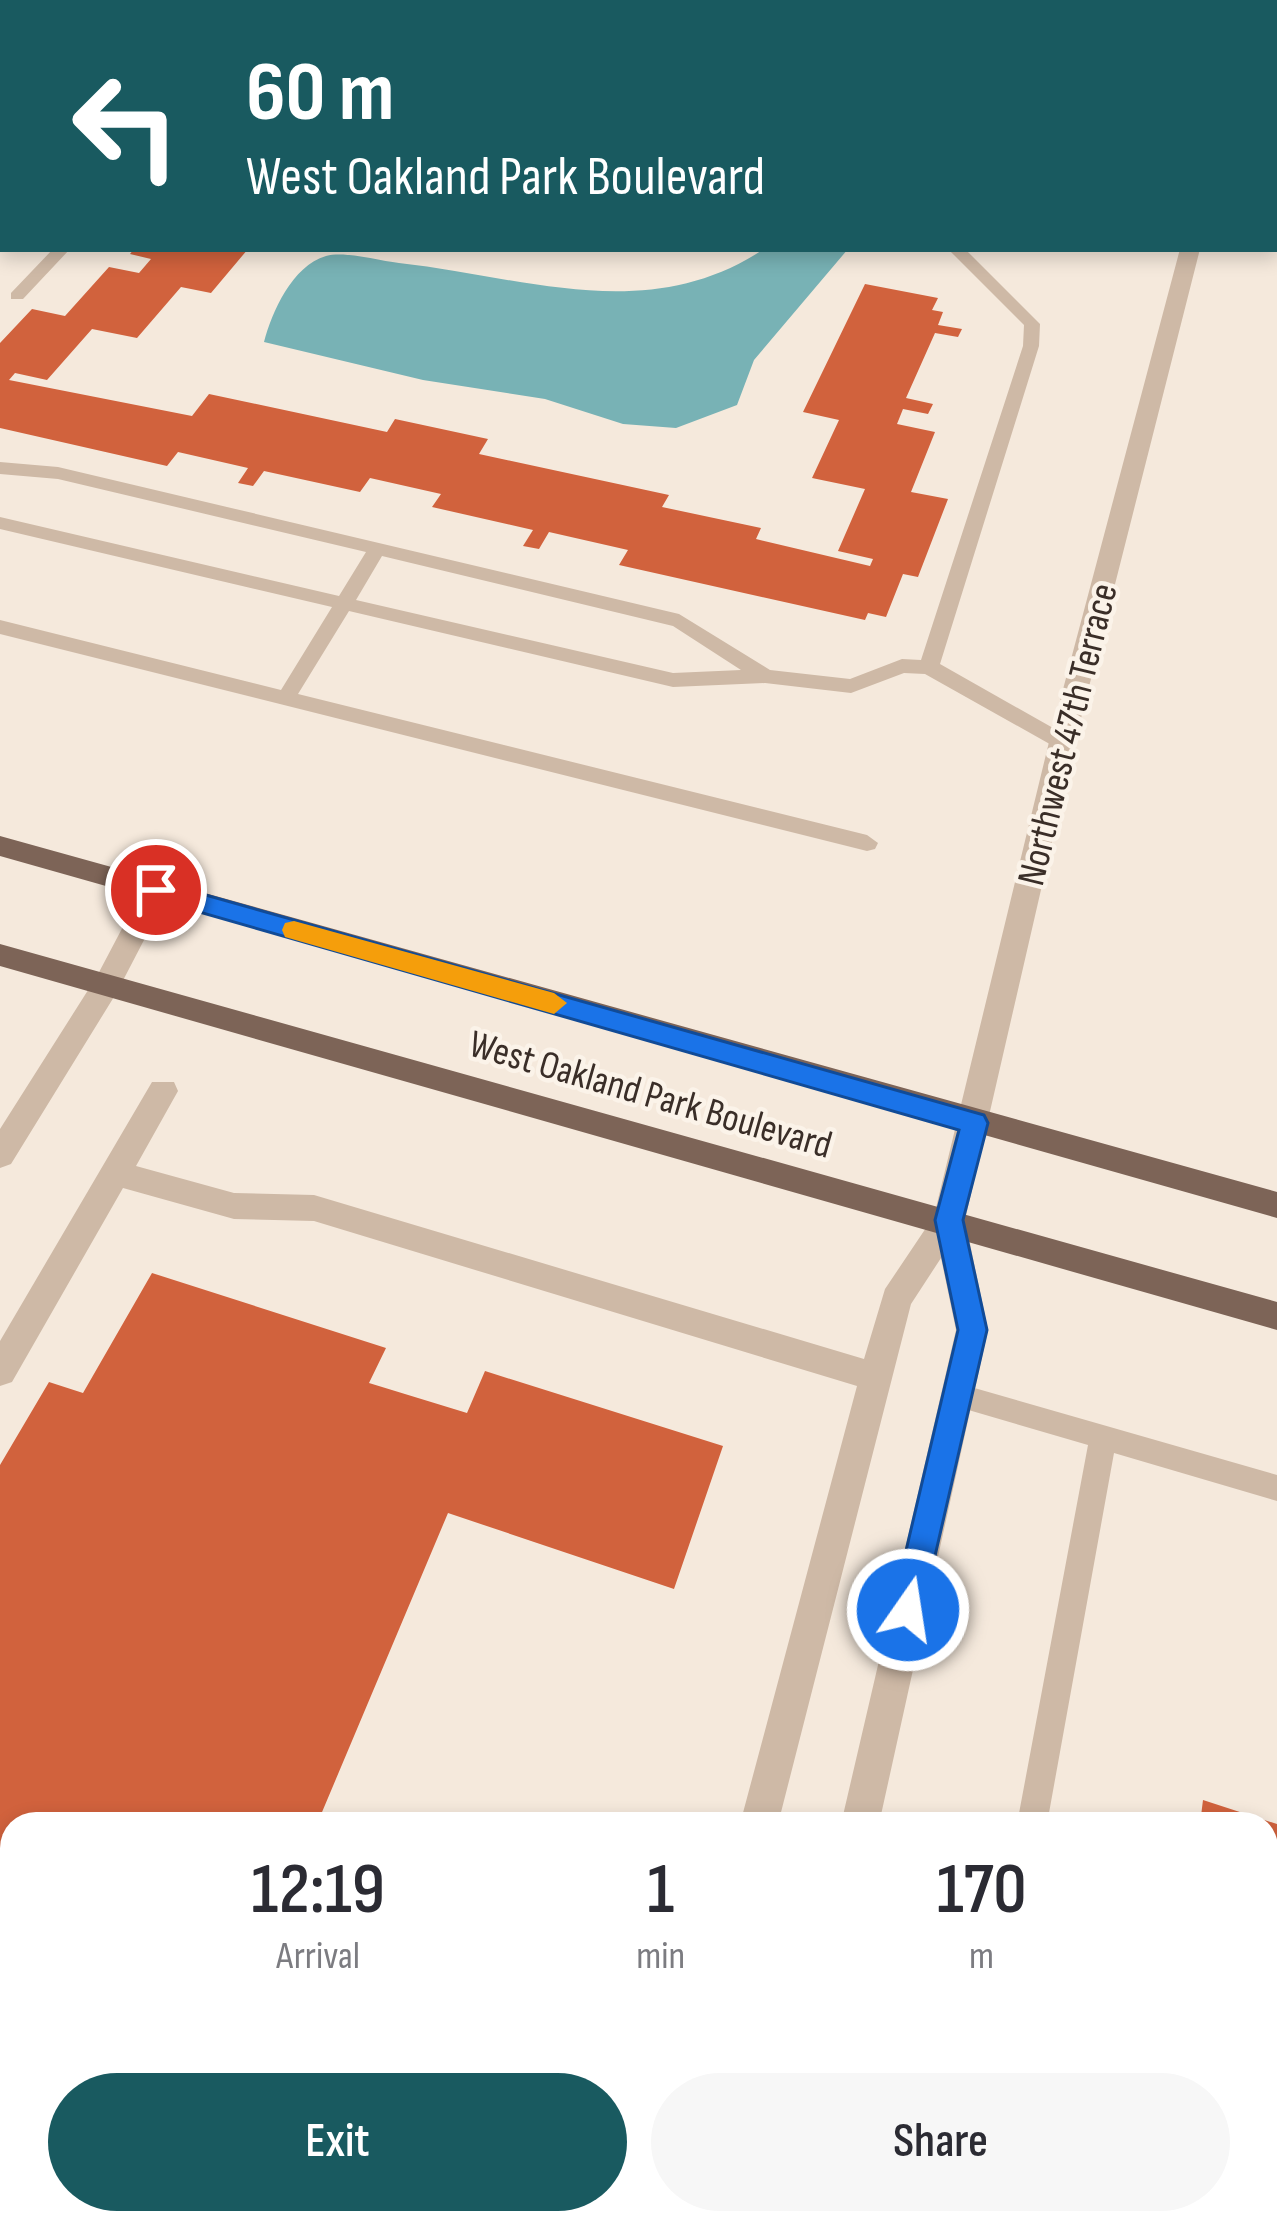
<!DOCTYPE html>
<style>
:root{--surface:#fff;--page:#f7f7f7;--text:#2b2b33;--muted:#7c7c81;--accent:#195a60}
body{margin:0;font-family:"Sofia Sans Condensed",sans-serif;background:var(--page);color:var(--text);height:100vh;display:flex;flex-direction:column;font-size:45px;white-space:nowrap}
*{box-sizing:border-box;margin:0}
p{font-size:39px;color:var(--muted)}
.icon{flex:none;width:66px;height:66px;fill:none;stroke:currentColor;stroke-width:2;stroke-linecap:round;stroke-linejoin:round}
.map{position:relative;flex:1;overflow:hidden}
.drawer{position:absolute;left:0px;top:1812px;width:1278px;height:423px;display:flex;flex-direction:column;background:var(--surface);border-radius:36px 36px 0 0;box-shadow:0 6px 18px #0003}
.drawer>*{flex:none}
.hud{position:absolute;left:0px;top:0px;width:1278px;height:252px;box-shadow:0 6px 18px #0003;background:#195a60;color:#fff;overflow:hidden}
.pin{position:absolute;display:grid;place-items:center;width:102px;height:102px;color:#fff;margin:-51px;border:6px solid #fff;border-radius:50%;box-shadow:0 3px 12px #0007}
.me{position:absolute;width:132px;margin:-66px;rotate:13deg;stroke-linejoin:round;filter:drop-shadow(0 0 9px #0008)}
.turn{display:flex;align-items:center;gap:42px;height:252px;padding:0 48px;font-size:54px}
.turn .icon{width:156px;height:156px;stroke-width:2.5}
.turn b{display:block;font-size:84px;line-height:102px}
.eta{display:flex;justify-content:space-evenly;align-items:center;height:204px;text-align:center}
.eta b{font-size:72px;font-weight:600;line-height:84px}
.button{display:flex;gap:24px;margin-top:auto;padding:24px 48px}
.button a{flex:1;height:138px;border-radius:72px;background:var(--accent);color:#fff;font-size:48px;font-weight:600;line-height:138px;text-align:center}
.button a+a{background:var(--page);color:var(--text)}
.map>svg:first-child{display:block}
</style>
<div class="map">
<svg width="1277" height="2234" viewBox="0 0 1277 2234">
<rect width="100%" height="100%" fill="#f5e9dc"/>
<path fill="#78b2b5" d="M764 249H848L754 360 737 405 676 428 623 424 545 399 423 380 264 342C272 312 292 266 326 256 346 251 379 261 399 263 525 277 648 326 764 249Z"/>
<path fill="#d1623d" d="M134 249H248L211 293 181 287 137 338 92 329 47 380 15 373 9 380 192 416 209 394 387 432 395 419 488 439 479 454 669 495 662 507 761 528 756 539 870 566 873 559 838 551 865 489 812 478 839 420 803 412 865 284 938 298 932 310 943 312 938 325 962 329 958 337 935 333 906 398 933 404 928 414 903 409 897 424 935 432 911 492 948 499 918 577 903 574 886 617 868 613 865 620 619 565 628 550 549 532 539 549 523 546 533 530 432 507 441 494 370 478 360 492 264 471 253 486 238 483 248 468 178 452 167 466 0 428V343L32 309 65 316 109 267 139 273 151 259 130 254Z
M152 1273 386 1348 369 1383 467 1413 485 1371 723 1446 674 1589 448 1513 317 1824H12V2036L0 2031V1465L49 1382 83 1393Z
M1203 1800 1277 1824V2060L1266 2056V1824H1200Z"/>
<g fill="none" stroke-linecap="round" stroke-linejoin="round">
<path fill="#ceb9a6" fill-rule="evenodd" d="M509 0H539L541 3H512Z
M1143 0H1157L1142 3Z
M0 103H3V111H0Z
M53 249H70L23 299H11V293Z
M948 249H965L1040 324 1039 346 940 664 1069 737 1072 742 1069 747H1055L925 674 904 673 851 693 765 683 673 687 349 611 298 694 867 835 878 843 875 849 867 851 0 634V620L281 690 332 607 0 529V517L339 596 366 552 58 479 0 474V462L58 467 679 614 770 670 850 679 902 659 921 660 1023 346 1024 325ZM382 556 673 626 741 670 673 673 356 600Z
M957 1383 1277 1475V1501L1114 1453 1047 1824H1017L1088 1445 948 1404 944 1395 948 1386Z
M942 2223H976L974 2234H940Z"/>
<path fill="#ceb9a6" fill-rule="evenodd" d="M1250 0H1268V3H1250Z
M1180 249H1200L1075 742 965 1220 988 1330 879 1824H841L956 1330 941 1258 911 1304 778 1824H740L857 1386 314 1221 234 1219 123 1188 12 1382 0 1386V1341L152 1082H174L178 1091 136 1166 234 1193 314 1195 864 1359 885 1289 934 1216 1049 742Z
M156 880 170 890 117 992 11 1164 0 1168V1129L97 976 146 883Z
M631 2223H673L670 2234H628Z
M749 2223H791L788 2234H746Z"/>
<path fill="#7d6457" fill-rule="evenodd" d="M0 836 1277 1192V1218L0 856Z
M0 944 1277 1302V1330L0 966Z"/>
</g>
<path fill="#1a73e8" stroke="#114b97" stroke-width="3" d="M156 881 984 1115 988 1123 963 1220 987 1330 920 1621 908 1625 897 1621 892 1610 958 1330 935 1220 959 1130 147 897 144 890 147 883Z"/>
<path fill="#f59e0b" d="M294 921 554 993 567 1003 554 1014 285 937 282 930 285 923Z"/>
<g text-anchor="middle" stroke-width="9" stroke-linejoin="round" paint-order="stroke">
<g font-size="39" fill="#3a2e28" stroke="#fbf3e9">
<text transform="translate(1066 734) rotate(-76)" y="14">Northwest 47th Terrace</text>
<text transform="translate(651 1093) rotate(16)" y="14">West Oakland Park Boulevard</text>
</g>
</g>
</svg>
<div class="pin" style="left:156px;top:890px;background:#d93025"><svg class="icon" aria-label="arrive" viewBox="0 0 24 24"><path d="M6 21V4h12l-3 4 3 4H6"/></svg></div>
<svg class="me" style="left:908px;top:1610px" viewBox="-20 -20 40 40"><circle r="17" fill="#1a73e8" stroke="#fff" stroke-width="3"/><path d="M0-11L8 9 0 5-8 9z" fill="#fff"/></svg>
<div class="hud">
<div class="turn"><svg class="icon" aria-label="left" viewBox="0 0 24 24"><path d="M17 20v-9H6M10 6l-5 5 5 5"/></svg><div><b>60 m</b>West Oakland Park Boulevard</div></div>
</div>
<section class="drawer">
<div class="eta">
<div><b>12:19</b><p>Arrival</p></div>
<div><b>1</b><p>min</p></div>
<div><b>170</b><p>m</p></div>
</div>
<div class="button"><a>Exit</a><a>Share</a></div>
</section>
</div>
